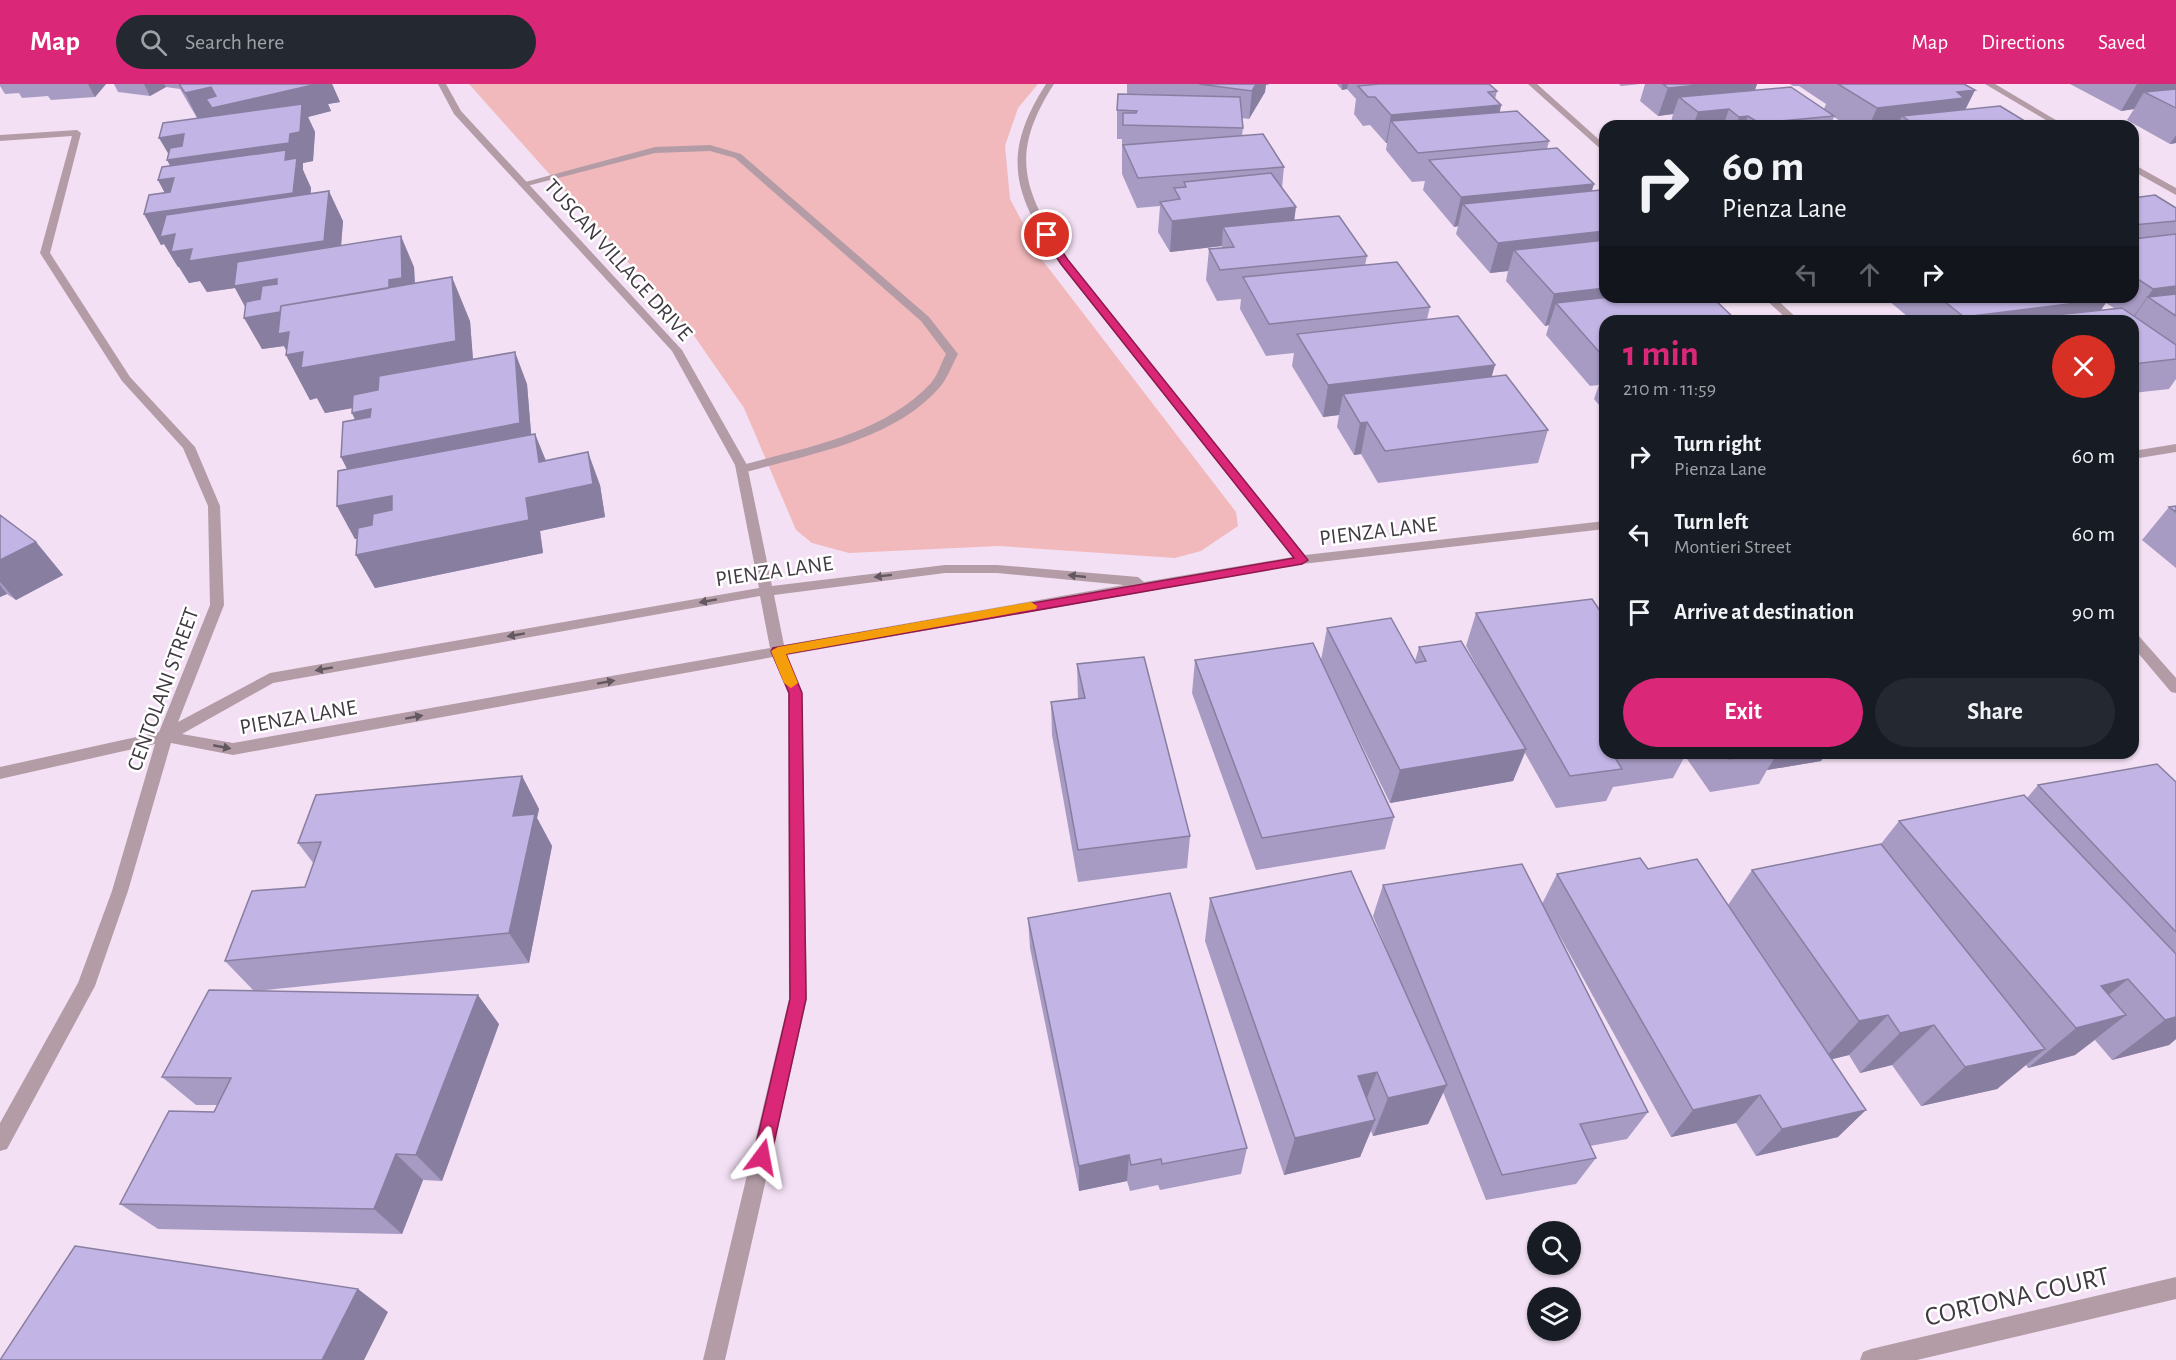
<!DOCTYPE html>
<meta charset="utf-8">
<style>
:root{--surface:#171b24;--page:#242831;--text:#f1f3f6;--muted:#9ea1a6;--accent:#db2777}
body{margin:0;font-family:"Alegreya Sans",sans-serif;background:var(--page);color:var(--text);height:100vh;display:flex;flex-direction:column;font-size:22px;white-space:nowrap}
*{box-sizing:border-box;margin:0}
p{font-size:20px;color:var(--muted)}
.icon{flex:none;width:33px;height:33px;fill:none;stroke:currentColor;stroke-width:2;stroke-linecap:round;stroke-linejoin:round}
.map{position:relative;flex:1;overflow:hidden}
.drawer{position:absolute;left:1599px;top:231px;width:540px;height:444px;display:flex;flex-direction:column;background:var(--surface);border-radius:18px;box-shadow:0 2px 4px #0004}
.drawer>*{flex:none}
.top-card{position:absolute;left:1599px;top:36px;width:540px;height:183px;border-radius:18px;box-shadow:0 2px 4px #0004;background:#171b24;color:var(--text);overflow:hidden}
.tools{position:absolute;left:1527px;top:1137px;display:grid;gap:12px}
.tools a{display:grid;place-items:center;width:54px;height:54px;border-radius:50%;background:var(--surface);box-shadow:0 2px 4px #0004;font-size:30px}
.pin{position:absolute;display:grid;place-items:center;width:51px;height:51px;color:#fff;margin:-26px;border:3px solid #fff;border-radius:50%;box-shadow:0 2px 6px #0007}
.me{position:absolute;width:66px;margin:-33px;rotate:13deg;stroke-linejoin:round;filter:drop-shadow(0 0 4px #0008)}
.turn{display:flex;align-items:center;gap:21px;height:126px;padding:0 24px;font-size:27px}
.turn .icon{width:78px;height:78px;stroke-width:2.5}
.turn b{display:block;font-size:42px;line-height:51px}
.lanes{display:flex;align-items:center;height:57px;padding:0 24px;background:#0003;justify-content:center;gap:30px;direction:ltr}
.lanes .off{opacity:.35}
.round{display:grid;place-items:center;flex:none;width:63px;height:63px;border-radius:32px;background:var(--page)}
.overview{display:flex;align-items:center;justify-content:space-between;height:102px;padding:0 24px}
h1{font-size:36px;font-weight:700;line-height:45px;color:var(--accent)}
.action{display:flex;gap:12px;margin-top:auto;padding:12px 24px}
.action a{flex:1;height:69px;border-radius:36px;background:var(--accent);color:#fff;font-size:24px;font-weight:700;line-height:69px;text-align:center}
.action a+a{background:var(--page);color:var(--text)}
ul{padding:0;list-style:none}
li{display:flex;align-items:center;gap:18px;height:78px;padding:0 24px}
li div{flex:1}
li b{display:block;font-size:22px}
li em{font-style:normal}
header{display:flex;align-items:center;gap:36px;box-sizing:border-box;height:84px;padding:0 30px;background:var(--accent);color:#fff}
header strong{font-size:28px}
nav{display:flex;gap:33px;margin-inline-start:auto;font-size:21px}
.search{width:420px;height:54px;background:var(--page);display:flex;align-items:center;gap:15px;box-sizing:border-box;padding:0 21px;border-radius:33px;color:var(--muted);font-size:22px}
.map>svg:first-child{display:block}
</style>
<header>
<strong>Map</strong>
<div class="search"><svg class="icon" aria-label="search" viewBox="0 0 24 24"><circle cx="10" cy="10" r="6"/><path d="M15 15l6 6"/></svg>Search here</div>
<nav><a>Map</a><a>Directions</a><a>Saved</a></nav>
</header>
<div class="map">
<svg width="2176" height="1276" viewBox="0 0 2176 1276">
<rect width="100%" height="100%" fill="#f3e0f4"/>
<path fill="#f1b9bc" d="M469 0H1038L1018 24 1005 62 1010 115 1043 177 1236 428 1238 442 1201 467 1175 474 998 462 849 469 812 459 796 446 744 324 695 253Z"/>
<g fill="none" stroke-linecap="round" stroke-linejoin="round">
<path fill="#b39ca6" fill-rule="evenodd" d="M710 61 741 70 929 233 958 270C952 281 948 293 940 303 894 356 811 370 746 388H738V382C803 364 883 351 931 299 938 291 941 279 946 270L921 237 735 74 710 67 655 69 523 103 518 100 655 63Z"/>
<path fill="#b39ca6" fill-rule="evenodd" d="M438 0H446L461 27 682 266 747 381 772 502 945 481H997L1138 493 1144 498 1293 473 1060 180C1015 112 999 73 1046 0H1054C1007 73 1025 108 1068 177L1305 471 1605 437V445L1302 480 787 571 802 609 807 915 725 1276H703L789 915 788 609 773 573 233 671 171 659 128 807 95 902 7 1065 0 1067V1039L78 899 112 807 155 660 0 695V683L159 648 210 521 208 422 183 364 122 297 40 169 72 52 0 57V51L77 46 81 49 50 169 130 293 195 363 220 422 224 521 178 638 270 589 759 504 735 381 672 267 454 30ZM945 489H997L1124 501 784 561 774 511ZM760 512 770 564 233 659 182 650 273 599Z
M1528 0H1537L1605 61V69Z
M1985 0H1995L2066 42H2056Z
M2133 80 2176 104V111L2133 87Z
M1763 213H1774L1800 237H1789Z
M2176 360V368L2133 375V367Z
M2133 549 2138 551 2176 594V609L2171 608 2133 563Z
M2176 1193V1215L1917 1276H1860L1863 1268 1871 1265Z"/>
</g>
<path fill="#a79bc4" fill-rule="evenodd" d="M0 0H106L95 13 51 16 48 12 22 14 19 9 5 10 0 2Z
M114 0H332L340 18 328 20 331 27 308 33 315 48 313 77 303 79V86L311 104V110L343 137 341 162 414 183 415 200 470 237 473 276 527 300 531 350H535L546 377 600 401 605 433 540 447 543 469 375 504 356 471 357 455H355L337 422 347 385 341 373 355 336 352 329V324L325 329 317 314 310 316 286 271V266L284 262 262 265 245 223 235 204 207 208 200 197 189 199 179 183H178L164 160 161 161 144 130 165 109 158 96 170 81 197 34 180 5 166 3 150 12 118 8Z
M1127 0H1269L1268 1H1266L1265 8 1249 35 1242 34 1243 44 1242 52 1284 83 1282 104 1294 136 1367 172 1365 181 1430 223 1427 235 1492 292 1548 346 1538 379 1378 399 1361 370 1354 371 1337 343 1339 331 1323 333 1292 282 1294 269 1266 272 1240 225 1241 215 1217 217 1206 196 1209 165 1222 164V162L1170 168 1158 148 1160 122 1137 124 1122 90V55H1117V26L1127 11Z
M1337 0H1489L1497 7 1495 15 1501 21 1500 28 1549 57 1547 65 1594 100 1591 107 1605 237V328L1594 315 1599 301 1590 302 1546 251 1549 241 1545 242 1506 197 1508 187 1490 189 1456 150 1458 142 1454 143 1423 106 1425 97 1412 98 1386 66 1387 59H1386L1370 41 1363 42 1354 30 1356 15 1347 5 1342 6Z
M1619 0H1640L1621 2Z
M1645 0H1757L1755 6 1824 25 1826 20 1799 2H1793L1790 0H1964L1975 6 1965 26 2028 39 2026 42H1670L1673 30 1658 32 1640 17ZM1834 33 1845 40 1830 42Z
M2070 0H2176V59L2170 60 2127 36 2134 25 2121 27Z
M2176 137V295L2169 305 2133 309V237H1913L1889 217 1891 213H2133V141ZM2106 219 2114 224 2101 226Z
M2176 422V484L2142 456 2169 423Z
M0 431 36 458 63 491 16 516 7 510 0 513Z
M1605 520V669H1826L1821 677 1767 686 1759 700 1710 708 1685 672 1673 694 1613 703 1606 717 1556 724 1525 669 1513 697 1390 719 1332 600 1394 733 1385 765 1256 786 1192 609 1195 576H1321L1327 544 1415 577 1419 563 1483 593 1466 562 1476 529H1602Z
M1077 580 1190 752 1187 784 1078 798 1052 651 1051 618 1078 615Z
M1841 669H1863L1843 672Z
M522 692 539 725 537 734 552 762 529 879 256 907 499 940 442 1097 423 1096 402 1150 158 1145 120 1120 214 1028 217 1021H196L162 993 254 907 225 877 305 803 314 780 298 759Z
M2176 698V955L2169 961 2112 976 2095 956 2075 971 2028 984 2026 981 1997 1005 1921 1022 1892 981 1860 989 1849 971 1832 975 1838 1053 1756 1072 1736 1039 1671 1053 1552 838 1648 1028 1627 1055 1590 1062 1596 1074 1576 1100 1486 1116 1443 1008 1428 1040 1373 1052 1371 1047 1360 1073 1284 1091 1205 857 1210 814 1389 871 1373 832 1383 801 1542 820 1557 790 1648 785 1728 821 1752 786 1880 761 1899 737 2027 714 2038 701Z
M1028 834 1247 1064 1241 1090 1160 1106 1158 1101 1130 1107 1127 1097 1079 1107 1030 864Z"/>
<path fill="#887ea0" d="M88 0H106L95 13Z
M144 0H164L166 3 150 12Z
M317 0H332L340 18 328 20 331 27 308 33 315 48 313 77 303 79V86L311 104 307 139 329 107 343 137 339 187 389 196 401 152 414 183 416 225 452 193 470 237 475 302 325 329 317 314 310 316 286 271 288 270 284 262 262 265 244 234 251 233 235 204 207 208 200 197 189 199 179 183H178L164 160 161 161 144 130 174 126 158 96 174 94 183 106 167 76H172L159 54 184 50 226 52 206 15 216 33 199 37 185 9 211 3 220 22Z
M1256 0H1266L1265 8 1249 35 1252 7Z
M1342 0H1348L1347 5 1342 6Z
M1708 0H1757L1749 23 1729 25 1723 42H1693L1698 28 1679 13 1673 30 1658 32 1668 4Z
M2137 0H2176V20L2144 8 2134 25 2121 27Z
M1975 6 1961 34 1902 32 1897 42H1869L1877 24 1957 8Z
M1501 21 1495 49 1391 37 1387 59H1386L1391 31Z
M1748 32 1744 42H1736L1739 33Z
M2176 51V59L2170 60Z
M1594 100 1585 129 1463 120 1458 142 1454 143 1461 113Z
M1296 123 1292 154 1223 143 1222 162 1170 168 1172 137Z
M1605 147V177L1514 166 1508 187 1490 189 1498 159Z
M2176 202V230L2148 213 2132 236H2131L2153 205Z
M1605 204V213H1687L1556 219 1549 241 1545 242 1554 210Z
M2108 215 2094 237H1962L1964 233Z
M515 268 527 300 533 372 358 406 341 373Z
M1495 281 1486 313 1343 310 1339 331 1323 333 1328 301Z
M371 325 368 361 352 329Z
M1367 338 1361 370 1354 371 1360 339Z
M535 350 548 382 588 368 600 401 605 433 540 447 543 469 375 504 356 471 526 414 539 378Z
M392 412 409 445 355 455 337 422Z
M36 458 63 491 16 516 0 498V476Z
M0 501 7 510 0 513Z
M1526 665 1513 697 1390 719 1400 686Z
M1778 669H1826L1821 677 1767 686Z
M522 692 539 725 537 734 552 762 529 879 509 849 513 732Z
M2128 895 2078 936 2101 902Z
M478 911 499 940 442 1097 416 1071Z
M1888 931 1849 971 1821 978 1859 937Z
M2126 931 2075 971 2028 984 2076 944Z
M2176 933V955L2169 961 2112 976 2165 936Z
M1934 941 1892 981 1860 989 1900 949Z
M2045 965 1997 1005 1921 1022 1965 983Z
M1377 988 1362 1027 1358 992Z
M1447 1001 1428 1040 1373 1052 1388 1014Z
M1760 1011 1736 1039 1671 1053 1693 1026Z
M1866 1026 1838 1053 1756 1072 1782 1045Z
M1375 1036 1360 1073 1284 1091 1295 1054Z
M396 1070 423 1096 402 1150 374 1125Z
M1129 1071 1127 1097 1079 1107V1082Z
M358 1205 388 1228 364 1276H322Z"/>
<path fill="#c2b4e4" stroke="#887ea0" stroke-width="1.5" d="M179 0H317L212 24 206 15 216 12 211 3 185 9Z
M1199 0H1256L1252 7Z
M1379 0H1489L1497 7 1488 8 1501 21 1391 31 1375 13H1368L1358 2Z
M1663 0H1708L1668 4Z
M1838 0H1964L1975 6 1957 8 1964 14 1877 24Z
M1791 3 1834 32 1759 39 1748 32 1739 33 1729 25 1698 28 1679 13Z
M2176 5V24L2144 8Z
M1118 10 1240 13 1243 44 1123 41V29H1136L1137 27 1117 26Z
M302 20 300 48 290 50 289 59 167 76 170 64 182 62 184 50 159 54 163 39Z
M2000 22 2028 39 2017 40 2020 42H1917L1902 32Z
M1517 27 1549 57 1418 69 1391 37Z
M1853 39 1857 42H1827Z
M1263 50 1284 83 1138 94 1123 61Z
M1557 64 1594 100 1461 113 1429 76Z
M286 66 285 76 297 74 293 109 144 130 149 111 170 108 174 94 158 96 162 83Z
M1271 89 1296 123 1172 137 1160 118 1180 115 1174 104 1186 103 1184 98Z
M1601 106 1605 109V147L1498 159 1463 120Z
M329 107 324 157 189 177 192 165 171 168 175 150 160 153 166 131Z
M2155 111 2176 124V137L2133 141V114Z
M1339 132 1367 172 1220 186 1209 165 1234 163 1223 143Z
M2176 150V202L2153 205 2133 192V155Z
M401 152 402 194 389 196V204L281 222 280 228 244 234 246 218 260 215 262 202 277 200V195L234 202 237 178Z
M1605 156V204L1554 210 1514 166Z
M1397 178 1430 223 1269 240 1243 193Z
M452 193 456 257 301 284 303 268 286 271 289 248 278 250 281 222Z
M2176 210V232L2148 213Z
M1610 213H1712L1737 237H1605V269L1601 270 1556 219Z
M1939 213H2105L2108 215 1964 233Z
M2122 224 2176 261V275L2133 280V237H1998Z
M1458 232 1495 281 1328 301 1297 250Z
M515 268 520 339 341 373 343 338 370 333 371 325 352 329 353 311 378 306 379 292Z
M1506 291 1548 346 1385 367 1367 338 1360 339 1343 310Z
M535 350 539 378 588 368 593 400 526 414 529 436 356 471 358 444 372 441 373 430 392 426V412L337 422 338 387Z
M2176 422V428L2169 423Z
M0 431 36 458 0 476Z
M1592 515 1605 534V669H1637L1614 672 1622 685 1570 692 1476 529Z
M1391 534 1416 579 1426 577 1419 563 1461 557 1526 665 1400 686 1327 544Z
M1313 559 1394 733 1262 754 1195 576Z
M1144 573 1190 752 1078 766 1051 618 1085 614 1077 580Z
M1725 669H1768L1729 675Z
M2157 680 2176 698V848L2038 701Z
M522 692 513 732 535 730 509 849 225 877 252 807 305 803 321 758 298 759 316 711Z
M2024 711 2176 870V933L2165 936 2128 895 2101 902 2126 931 2076 944 1899 737Z
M1881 760 2045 965 1965 983 1934 941 1900 949 1888 931 1859 937 1752 786Z
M1640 774 1648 785 1697 775 1866 1026 1782 1045 1760 1011 1693 1026 1557 790Z
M1522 780 1648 1028 1580 1040 1596 1074 1502 1091 1383 801Z
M1351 787 1447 1001 1388 1014 1377 988 1358 992 1375 1036 1295 1054 1210 814Z
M1170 809 1247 1064 1162 1080 1161 1075 1131 1081 1129 1071 1079 1082 1028 834Z
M209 906 478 911 416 1071 396 1070 374 1125 120 1120 169 1027 214 1028 231 994 162 993Z
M75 1162 358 1205 322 1276H0Z"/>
<defs><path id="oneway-solid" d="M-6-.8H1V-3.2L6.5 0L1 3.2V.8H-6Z" transform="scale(1.5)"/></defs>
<g fill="#635760">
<use href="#oneway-solid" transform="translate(883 492) rotate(173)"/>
<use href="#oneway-solid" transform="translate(1077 492) rotate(-174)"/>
<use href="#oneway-solid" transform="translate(708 517) rotate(170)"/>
<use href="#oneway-solid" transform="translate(516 551) rotate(170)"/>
<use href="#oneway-solid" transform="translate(324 585) rotate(170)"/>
<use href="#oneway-solid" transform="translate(606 598) rotate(-10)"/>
<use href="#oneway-solid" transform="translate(414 633) rotate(-10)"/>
<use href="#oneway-solid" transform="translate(222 663) rotate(11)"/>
</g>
<path fill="#db2777" stroke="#8e194d" stroke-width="1.5" d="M1044 149H1050L1068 176 1308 476 1302 480 786 570 802 609 806 915 771 1073 768 1079 762 1082 755 1079 753 1073 790 915 789 609 771 567 773 564 1294 474 1061 180 1042 151Z"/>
<path fill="#f59e0b" d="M1031 518 1037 522 1036 525 786 570 798 599 791 604 784 599 771 567 778 563Z"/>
<g text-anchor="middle" stroke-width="5" stroke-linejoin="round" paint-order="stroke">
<g font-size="22" fill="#413a42" stroke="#fff">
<text transform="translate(619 175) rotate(48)" y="8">TUSCAN VILLAGE DRIVE</text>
<text transform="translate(1378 446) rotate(-7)" y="8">PIENZA LANE</text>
<text transform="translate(774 486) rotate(-8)" y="8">PIENZA LANE</text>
<text transform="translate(162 605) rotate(-70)" y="8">CENTOLANI STREET</text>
<text transform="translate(298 632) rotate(-10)" y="8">PIENZA LANE</text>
</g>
<g font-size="27" fill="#413a42" stroke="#fff">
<text transform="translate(2017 1212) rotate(-13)" y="9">CORTONA COURT</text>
</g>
</g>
</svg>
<div class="tools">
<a><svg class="icon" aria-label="search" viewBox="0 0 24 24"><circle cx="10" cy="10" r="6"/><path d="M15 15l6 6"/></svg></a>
<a><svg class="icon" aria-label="layers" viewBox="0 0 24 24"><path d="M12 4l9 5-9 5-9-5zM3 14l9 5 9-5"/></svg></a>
</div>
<div class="pin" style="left:1047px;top:151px;background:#d93025"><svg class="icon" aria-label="arrive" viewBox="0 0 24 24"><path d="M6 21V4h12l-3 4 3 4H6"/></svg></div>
<svg class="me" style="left:762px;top:1073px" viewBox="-20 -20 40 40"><path d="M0-17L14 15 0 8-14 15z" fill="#db2777" stroke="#fff" stroke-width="4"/></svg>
<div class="top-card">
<div class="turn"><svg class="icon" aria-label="right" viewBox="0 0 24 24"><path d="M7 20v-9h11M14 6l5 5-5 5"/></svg><div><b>60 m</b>Pienza Lane</div></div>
<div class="lanes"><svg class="icon off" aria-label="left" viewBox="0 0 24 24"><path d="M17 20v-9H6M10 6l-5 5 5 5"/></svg><svg class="icon off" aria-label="ahead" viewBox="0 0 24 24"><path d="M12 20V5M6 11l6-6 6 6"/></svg><svg class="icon" aria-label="right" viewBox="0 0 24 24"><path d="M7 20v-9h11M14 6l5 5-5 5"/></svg></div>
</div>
<section class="drawer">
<div class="overview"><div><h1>1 min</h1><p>210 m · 11:59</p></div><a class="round" style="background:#d93025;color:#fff"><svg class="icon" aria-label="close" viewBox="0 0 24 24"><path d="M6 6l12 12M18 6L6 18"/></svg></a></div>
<ul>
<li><svg class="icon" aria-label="right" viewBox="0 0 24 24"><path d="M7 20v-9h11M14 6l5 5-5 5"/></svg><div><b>Turn right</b><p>Pienza Lane</p></div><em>60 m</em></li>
<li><svg class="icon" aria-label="left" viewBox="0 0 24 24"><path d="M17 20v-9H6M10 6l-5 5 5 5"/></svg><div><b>Turn left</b><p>Montieri Street</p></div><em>60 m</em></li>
<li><svg class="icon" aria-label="arrive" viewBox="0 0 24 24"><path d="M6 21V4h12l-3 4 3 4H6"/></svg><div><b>Arrive at destination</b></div><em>90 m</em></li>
</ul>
<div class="action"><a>Exit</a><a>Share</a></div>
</section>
</div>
